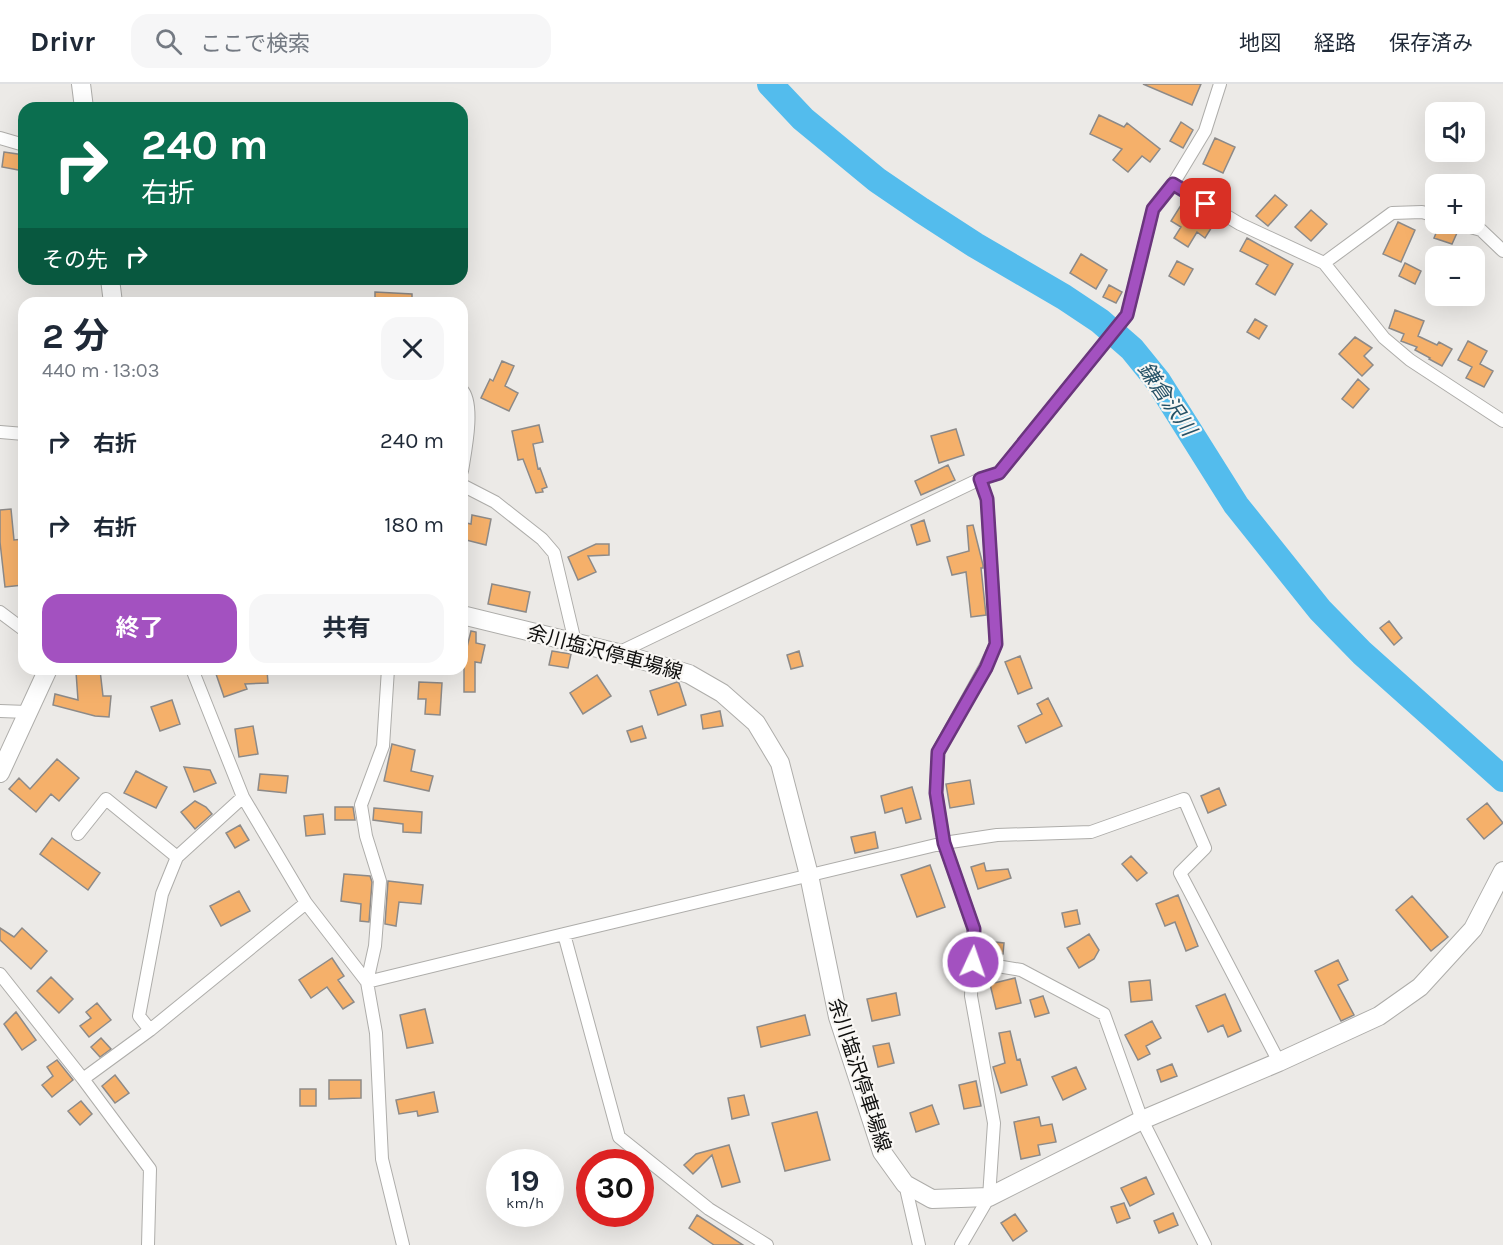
<!DOCTYPE html>
<html lang="ja">
<meta charset="utf-8">
<style>
:root{--surface:#fff;--page:#f6f6f7;--text:#1f2937;--muted:#747a83;--line:#e0e1e3;--accent:#a351c0}
body{margin:0;font-family:Karla,"Noto Sans JP",sans-serif;background:var(--page);color:var(--text);height:100vh;display:flex;flex-direction:column;font-size:22px;white-space:nowrap}
*{box-sizing:border-box;margin:0}
p{font-size:20px;color:var(--muted)}
.icon{flex:none;width:33px;height:33px;fill:none;stroke:currentColor;stroke-width:2;stroke-linecap:round;stroke-linejoin:round}
.map{position:relative;flex:1;overflow:hidden}
.drawer{position:absolute;left:18px;top:213px;width:450px;height:378px;display:flex;flex-direction:column;background:var(--surface);border-radius:18px;box-shadow:0 6px 24px #0002}
.drawer>*{flex:none}
.guide{position:absolute;left:18px;top:18px;width:450px;height:183px;border-radius:18px;box-shadow:0 6px 24px #0002;background:#0b6e4f;color:#fff;overflow:hidden}
.fabs{position:absolute;left:1425px;top:18px;display:grid;gap:12px}
.fabs a{display:grid;place-items:center;width:60px;height:60px;border-radius:12px;background:var(--surface);box-shadow:0 6px 24px #0002;font-size:30px}
.speed{position:absolute;left:486px;top:1065px;display:flex;gap:12px;font-size:30px;font-weight:700;text-align:center}
.speed>*{display:grid;place-content:center;width:78px;height:78px;border-radius:50%;background:var(--surface);box-shadow:0 6px 24px #0002;line-height:1}
.speed small{font-size:15px;font-weight:400}
.speed .limit{border:9px solid #d22;background:#fff;color:#111}
.pin{position:absolute;display:grid;place-items:center;width:51px;height:51px;color:#fff;margin:-26px;border-radius:12px;box-shadow:0 3px 9px #0006}
.me{position:absolute;width:66px;margin:-33px;rotate:3deg;stroke-linejoin:round;filter:drop-shadow(0 0 4px #0008)}
.turn{display:flex;align-items:center;gap:21px;height:126px;padding:0 24px;font-size:27px}
.turn .icon{width:78px;height:78px;stroke-width:2.5}
.turn b{display:block;font-size:42px;line-height:51px}
.then{display:flex;align-items:center;height:57px;padding:0 24px;background:#0003;gap:12px;font-size:22px}
.round{display:grid;place-items:center;flex:none;width:63px;height:63px;border-radius:18px;background:var(--page)}
.summary{display:flex;align-items:center;justify-content:space-between;height:102px;padding:0 24px}
h1{font-size:36px;font-weight:700;line-height:45px}
.button{display:flex;gap:12px;margin-top:auto;padding:12px 24px}
.button a{flex:1;height:69px;border-radius:18px;background:var(--accent);color:#fff;font-size:24px;font-weight:700;line-height:69px;text-align:center}
.button a+a{background:var(--page);color:var(--text)}
ul{padding:0;list-style:none}
li{display:flex;align-items:center;gap:18px;height:84px;padding:0 24px}
li div{flex:1}
li b{display:block;font-size:22px}
li em{font-style:normal}
header{display:flex;align-items:center;gap:36px;box-sizing:border-box;height:84px;padding:0 30px;background:var(--surface);border-bottom:2px solid var(--line)}
header strong{font-size:28px}
nav{display:flex;gap:33px;margin-inline-start:auto;font-size:21px}
.search{width:420px;height:54px;background:var(--page);display:flex;align-items:center;gap:15px;box-sizing:border-box;padding:0 21px;border-radius:18px;color:var(--muted);font-size:22px}
.map>svg:first-child{display:block}
</style>
<header>
<strong>Drivr</strong>
<div class="search"><svg class="icon" aria-label="search" viewBox="0 0 24 24"><circle cx="10" cy="10" r="6"/><path d="M15 15l6 6"/></svg>ここで検索</div>
<nav><a>地図</a><a>経路</a><a>保存済み</a></nav>
</header>
<div class="map">
<svg width="1503" height="1161" viewBox="0 0 1503 1161">
<rect width="100%" height="100%" fill="#eceae7"/>
<g fill="none" stroke-linecap="round" stroke-linejoin="round">
<path stroke="#53bced" stroke-width="26" d="M770 0 803 35 877 96 921 126 975 161 1064 213 1100 237 1132 265 1158 297 1236 421 1320 526 1362 569 1503 695"/>
</g>
<path fill="#f5b06a" stroke="#8d8a88" stroke-width="1.5" d="M1143 0H1201L1192 21Z
M1099 31 1124 43 1127 39 1160 65 1150 78 1142 72 1128 88 1113 76 1122 65 1090 50Z
M1181 38 1193 46 1183 64 1170 57Z
M1215 54 1235 63 1223 89 1203 80Z
M4 68 24 71V87L2 83Z
M1275 111 1287 121 1268 142 1256 132Z
M1183 118 1215 138 1205 154 1197 148 1188 163 1174 154 1181 143 1171 137Z
M1311 126 1327 140 1311 157 1295 143Z
M1398 138 1415 146 1401 178 1383 170Z
M1439 142 1457 149 1452 160 1434 154Z
M1247 154 1293 180 1275 211 1256 200 1268 181 1240 167Z
M1081 170 1107 186 1096 205 1070 189Z
M1177 177 1193 185 1184 201 1169 192Z
M1405 179 1421 187 1415 200 1399 192Z
M1109 201 1122 208 1116 219 1103 213Z
M375 208 412 210V219H375Z
M1395 226 1424 237 1418 252 1437 261 1439 258 1452 265 1442 282 1429 275 1430 274 1415 266 1417 263 1401 257 1404 250 1389 244Z
M1255 235 1267 242 1259 255 1247 248Z
M1355 253 1372 264 1364 272 1373 281 1362 292 1339 270Z
M1468 257 1487 267 1480 280 1493 287 1484 303 1466 294 1472 283 1458 276Z
M502 277 514 282 505 302 518 309 509 327 481 314 490 295 493 297Z
M1358 295 1369 305 1353 324 1342 315Z
M539 341 543 358 533 360 538 385 540 384 547 403 542 405 543 408 536 409 523 375 518 376 512 347Z
M956 345 964 371 939 379 931 352Z
M948 381 955 396 921 411 915 397Z
M11 425 14 456 24 455V490H22L23 501 5 503 0 458V426Z
M472 431 491 435 486 461 462 455V438L471 440Z
M924 436 930 457 917 461 911 441Z
M973 441 983 481V484H981L986 531 971 533 966 488 952 491 947 473 969 467 967 442Z
M596 460H609V471L588 472 596 488 578 496 568 473Z
M492 500 530 508 526 528 488 520Z
M1389 537 1402 554 1394 561 1380 544Z
M471 547 476 548V559L485 561 481 579 475 578V608H464V575Z
M552 567 571 570 568 584 549 581Z
M799 567 803 582 791 585 787 571Z
M1020 572 1032 604 1018 610 1005 578Z
M231 585H240L241 588 267 586 268 599 245 600 247 605 224 613 216 590Z
M100 586 103 612H111L109 633 95 632 53 621 55 610 78 616 76 588Z
M597 591 611 612 583 630 570 609Z
M419 598 442 599 440 631 425 630 426 615H418Z
M677 598 679 599 686 621 658 631 650 607Z
M1048 614 1062 642 1026 659 1018 642 1042 630 1037 620Z
M172 616 180 640 160 647 151 623Z
M720 627 723 642 703 645 701 631Z
M253 642 258 670 239 673 235 645Z
M642 642 646 654 631 658 627 647Z
M392 660 415 666 411 687 433 692 429 707 384 697Z
M57 675 79 694 59 717 51 710 36 728 9 705 19 694 30 705Z
M184 683 210 686 216 699 194 708Z
M136 687 167 703 156 724 124 709Z
M260 690 288 692 286 709 258 706Z
M970 696 974 720 950 724 946 700Z
M912 703 921 735 906 739 902 724 885 729 881 712Z
M1219 704 1226 721 1208 729 1201 712Z
M195 717 206 723 212 730 195 745 181 728Z
M1487 719 1503 739 1484 755 1467 735Z
M335 723H353L355 736H335Z
M374 724 422 728 421 749 403 748V740L373 736Z
M323 730 325 750 306 752 304 732Z
M240 741 249 756 235 764 226 749Z
M875 748 878 764 855 769 851 753Z
M52 754 100 789 88 806 40 770Z
M1131 772 1147 789 1137 797 1122 780Z
M984 779 986 787 1008 785 1011 794 978 805 971 783Z
M930 781 945 823 917 833 901 791Z
M344 790 370 792 372 798 369 838 360 837 361 820 341 817Z
M388 797 423 801 421 820 399 818 396 842 385 840Z
M239 807 250 827 221 842 210 822Z
M1178 811 1198 862 1186 867 1175 838 1165 842 1156 820Z
M1412 812 1448 853 1431 867 1396 826Z
M1077 826 1080 840 1065 843 1062 829Z
M0 844 14 853 22 844 47 867 31 885 0 856Z
M1089 850 1099 866 1094 875 1079 884 1067 864Z
M985 857 1004 859 1003 870 984 868Z
M332 874 344 892 338 896 354 918 343 925 327 903 311 914 299 896Z
M1338 876 1348 896 1338 901 1354 931 1341 937 1315 887Z
M51 893 73 915 59 929 37 907Z
M1015 894 1021 919 996 925 990 900Z
M1150 896 1152 916 1131 918 1129 898Z
M896 909 900 931 872 937 867 915Z
M1225 910 1241 947 1228 953 1223 941 1208 948 1196 922Z
M1043 912 1049 929 1035 933 1030 916Z
M97 919 111 936 89 953 80 942 91 934 86 928Z
M425 925 433 959 407 964 400 931Z
M16 928 36 956 22 966 4 940Z
M805 931 810 951 761 963 757 943Z
M1152 937 1161 954 1146 962 1150 970 1138 976 1125 951Z
M1010 947 1017 976 1020 975 1027 1001 1001 1009 993 983 1005 979 999 949Z
M101 954 111 965 100 973 91 963Z
M889 959 894 979 878 983 873 962Z
M57 976 73 996 52 1013 42 1001 53 992 47 983Z
M1172 980 1177 992 1161 998 1157 986Z
M1076 983 1086 1005 1063 1016 1052 993Z
M115 991 129 1009 115 1019 102 1002Z
M329 996H361V1014L329 1015Z
M976 997 981 1022 964 1025 959 1001Z
M300 1005H316V1022H300Z
M434 1008 438 1028 418 1032 417 1027 399 1030 396 1016Z
M744 1011 749 1031 732 1035 728 1014Z
M81 1017 92 1030 80 1041 68 1027Z
M932 1021 939 1040 916 1048 910 1029Z
M817 1028 830 1076 785 1087 772 1039Z
M1039 1033 1041 1042 1052 1040 1056 1058 1038 1061 1040 1071 1021 1075 1014 1038Z
M729 1061 740 1098 722 1103 712 1071 693 1090 684 1081 696 1070Z
M1146 1093 1154 1110 1130 1122 1121 1104Z
M1124 1119 1130 1134 1117 1139 1111 1123Z
M1173 1129 1178 1141 1159 1149 1154 1137Z
M1015 1130 1027 1147 1013 1157 1001 1139Z
M697 1131 743 1161H714L689 1144Z"/>
<g fill="none" stroke-linecap="round" stroke-linejoin="round">
<g stroke="#aeadaa" stroke-width="14">
<path id="street" d="M0 54 24 61
M1173 100 1240 140 1324 179 1384 254 1410 276 1503 337
M1460 140 1481 146 1503 167
M1324 179 1392 129 1422 128 1436 132
M462 306C475 320 465 368 462 387
M0 348 24 350
M462 401 495 418 542 455 554 469 575 558
M0 528 24 546
M618 569 980 395 999 389 1127 231 1153 125 1173 100 1205 47 1220 0
M192 585 243 713 306 819 367 898
M388 585 383 662 361 721 366 752 380 797 375 862 367 898 376 949 382 1075 403 1161
M0 627 27 628
M78 750 106 715 177 773
M564 850 619 1053 709 1125 767 1161
M973 878 1021 886 1104 930 1142 1036 1205 1161
M0 890 83 995 150 1085 148 1161
M367 898 564 850 944 759 997 751 1091 748 1184 715 1205 764 1180 789 1279 978
M150 946 139 932 162 810 177 773 243 713
M83 995 150 946 306 819
M905 1100 919 1161
M961 1161 989 1113 994 1039 971 912 974 845 944 759 936 709 938 668 985 583 996 560 987 415 980 395"/>
</g>
<g stroke="#aeadaa" stroke-width="20">
<path id="secondary" d="M81 0 84 24
M110 195 113 219
M462 531 618 569 689 590 722 609 756 639 780 679 809 791 838 933 882 1068 905 1100 932 1115 989 1113 1142 1036 1279 978 1379 932 1420 903 1473 845 1503 787
M0 689 48 585"/>
</g>
<use href="#street" stroke="#fff" stroke-width="12"/>
<use href="#secondary" stroke="#fff" stroke-width="18"/>
</g>
<g fill="none" stroke-linecap="round" stroke-linejoin="round">
<g stroke="#6a357d" stroke-width="15">
<path id="route" d="M973 878 974 845 944 759 936 709 938 668 986 584 996 560 987 415 980 395 999 389 1127 231 1153 125 1173 100 1206 120"/>
</g>
<use href="#route" stroke="#a351c0" stroke-width="10"/>
</g>
<g text-anchor="middle" stroke-width="4.5" stroke-linejoin="round" paint-order="stroke">
<g font-size="20" fill="#0f0f0e" stroke="#f9f7f4">
<text transform="translate(605 568) rotate(15)" y="7">余川塩沢停車場線</text>
<text transform="translate(860 991) rotate(72)" y="7">余川塩沢停車場線</text>
</g>
<g font-size="21" font-style="italic" fill="#265267" stroke="#f9f7f4">
<text transform="translate(1167 315) rotate(55)" y="7">鎌倉沢川</text>
</g>
</g>
</svg>
<div class="fabs">
<a><svg class="icon" aria-label="sound" viewBox="0 0 24 24"><path d="M4 9h4l5-4v14l-5-4H4zM17 9q2 3 0 6"/></svg></a>
<a>+</a>
<a>−</a>
</div>
<div class="speed"><div>19<small>km/h</small></div><div class="limit">30</div></div>
<div class="pin" style="left:1206px;top:120px;background:#d93025"><svg class="icon" aria-label="arrive" viewBox="0 0 24 24"><path d="M6 21V4h12l-3 4 3 4H6"/></svg></div>
<svg class="me" style="left:973px;top:878px" viewBox="-20 -20 40 40"><circle r="17" fill="#a351c0" stroke="#fff" stroke-width="3"/><path d="M0-11L8 9 0 5-8 9z" fill="#fff"/></svg>
<div class="guide">
<div class="turn"><svg class="icon" aria-label="right" viewBox="0 0 24 24"><path d="M7 20v-9h11M14 6l5 5-5 5"/></svg><div><b>240 m</b>右折</div></div>
<div class="then">その先<svg class="icon" aria-label="right" viewBox="0 0 24 24"><path d="M7 20v-9h11M14 6l5 5-5 5"/></svg></div>
</div>
<section class="drawer">
<div class="summary"><div><h1>2 分</h1><p>440 m · 13:03</p></div><a class="round"><svg class="icon" aria-label="close" viewBox="0 0 24 24"><path d="M6 6l12 12M18 6L6 18"/></svg></a></div>
<ul>
<li><svg class="icon" aria-label="right" viewBox="0 0 24 24"><path d="M7 20v-9h11M14 6l5 5-5 5"/></svg><div><b>右折</b></div><em>240 m</em></li>
<li><svg class="icon" aria-label="right" viewBox="0 0 24 24"><path d="M7 20v-9h11M14 6l5 5-5 5"/></svg><div><b>右折</b></div><em>180 m</em></li>
</ul>
<div class="button"><a>終了</a><a>共有</a></div>
</section>
</div>
